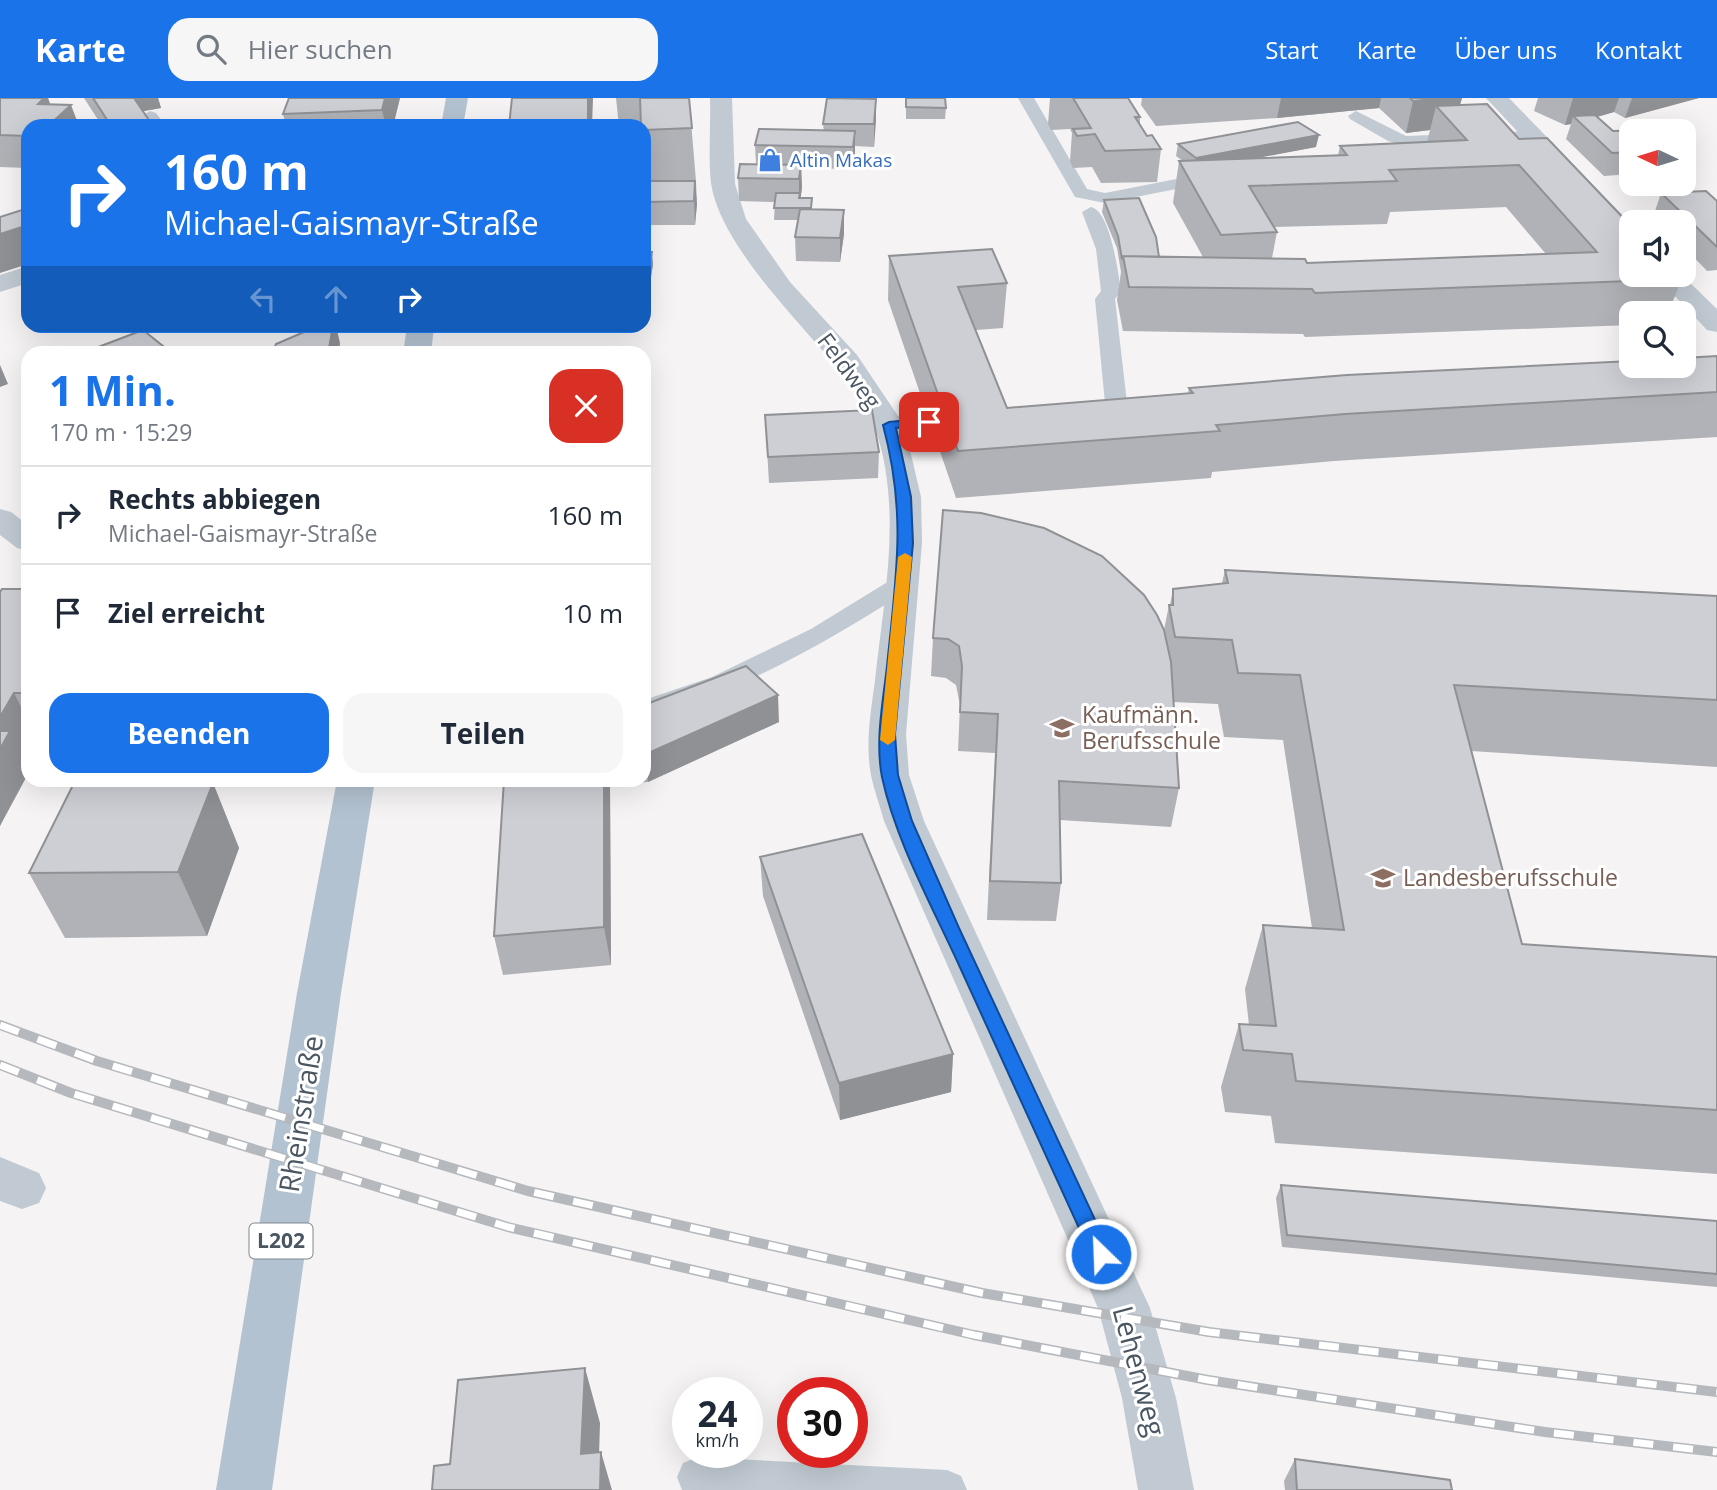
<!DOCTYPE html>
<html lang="de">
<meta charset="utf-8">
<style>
:root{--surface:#fff;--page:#f6f6f7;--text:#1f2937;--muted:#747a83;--line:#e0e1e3;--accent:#1a73e8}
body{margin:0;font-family:"Open Sans",sans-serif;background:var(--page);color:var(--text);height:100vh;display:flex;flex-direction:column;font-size:26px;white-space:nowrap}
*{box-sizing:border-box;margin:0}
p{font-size:23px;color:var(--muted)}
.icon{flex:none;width:38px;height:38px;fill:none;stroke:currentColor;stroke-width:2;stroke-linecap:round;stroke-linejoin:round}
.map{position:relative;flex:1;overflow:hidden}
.side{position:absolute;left:21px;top:248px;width:630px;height:441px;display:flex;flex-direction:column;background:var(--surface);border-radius:21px;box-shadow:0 7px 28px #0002}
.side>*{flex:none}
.banner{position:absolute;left:21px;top:21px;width:630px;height:214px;border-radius:21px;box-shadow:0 7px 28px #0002;background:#1a73e8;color:#fff;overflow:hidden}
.needle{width:46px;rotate:274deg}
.fabs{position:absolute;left:1619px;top:21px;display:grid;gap:14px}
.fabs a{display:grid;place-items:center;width:77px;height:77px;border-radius:14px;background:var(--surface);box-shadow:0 7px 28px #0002;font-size:35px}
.speed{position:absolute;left:672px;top:1279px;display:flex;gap:14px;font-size:35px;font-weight:700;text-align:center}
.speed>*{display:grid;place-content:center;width:91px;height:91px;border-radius:50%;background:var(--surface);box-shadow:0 7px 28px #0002;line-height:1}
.speed small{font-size:18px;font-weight:400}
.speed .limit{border:10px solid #d22;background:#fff;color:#111}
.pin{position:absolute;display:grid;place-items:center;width:60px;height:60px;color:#fff;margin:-30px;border-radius:14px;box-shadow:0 4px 10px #0006}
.me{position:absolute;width:77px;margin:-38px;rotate:336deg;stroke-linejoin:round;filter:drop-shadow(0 0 5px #0008)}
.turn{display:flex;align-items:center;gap:24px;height:147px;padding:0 28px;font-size:32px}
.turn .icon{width:91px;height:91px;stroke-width:2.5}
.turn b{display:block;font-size:49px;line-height:60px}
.lanes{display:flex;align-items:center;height:66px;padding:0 28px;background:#0003;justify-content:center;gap:35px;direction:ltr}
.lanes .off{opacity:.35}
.round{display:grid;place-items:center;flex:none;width:74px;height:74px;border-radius:21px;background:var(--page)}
.overview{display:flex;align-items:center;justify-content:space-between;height:119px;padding:0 28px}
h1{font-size:42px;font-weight:700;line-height:52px;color:var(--accent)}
.primary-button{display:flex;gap:14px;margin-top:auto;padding:14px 28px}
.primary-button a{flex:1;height:80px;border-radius:21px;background:var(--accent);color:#fff;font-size:28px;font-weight:700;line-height:80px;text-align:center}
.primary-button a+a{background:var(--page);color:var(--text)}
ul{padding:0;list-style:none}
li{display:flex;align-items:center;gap:21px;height:98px;padding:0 28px;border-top:2px solid var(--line)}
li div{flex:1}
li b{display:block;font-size:26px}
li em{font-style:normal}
header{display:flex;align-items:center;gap:42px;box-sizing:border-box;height:98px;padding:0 35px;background:var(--accent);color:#fff}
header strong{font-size:33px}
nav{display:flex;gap:38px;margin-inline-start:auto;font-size:24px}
.search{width:490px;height:63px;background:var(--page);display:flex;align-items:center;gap:18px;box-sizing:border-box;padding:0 24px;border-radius:21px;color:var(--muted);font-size:26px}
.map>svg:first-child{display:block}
</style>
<header>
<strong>Karte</strong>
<div class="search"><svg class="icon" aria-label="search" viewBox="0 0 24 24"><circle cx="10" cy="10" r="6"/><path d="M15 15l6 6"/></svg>Hier suchen</div>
<nav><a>Start</a><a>Karte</a><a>Über uns</a><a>Kontakt</a></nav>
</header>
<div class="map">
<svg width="1717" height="1392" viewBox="0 0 1717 1392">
<rect width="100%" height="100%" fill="#f5f3f3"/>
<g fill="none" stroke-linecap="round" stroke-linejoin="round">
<path fill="#c1cad2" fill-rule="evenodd" d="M1018 0H1034L1087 91 1105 95 1212 74 1221 79 1212 84 1105 105 1075 99Z
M150 13 156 15 166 28H150L142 18Z
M1356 13 1406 38 1533 33 1541 38 1533 43 1406 48 1388 43 1350 21 1348 18Z
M1091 109C1111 114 1118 175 1121 193L1115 201 1127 305 1123 309H1109L1105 305 1095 201 1101 193 1096 151 1082 114Z
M903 478 912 480 915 485 912 490C827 544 741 594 644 621V602L712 579 811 531 894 480Z
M697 1359 947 1372 961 1378 967 1392H682L677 1379 683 1365Z"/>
<path fill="#c1cad2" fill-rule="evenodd" d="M710 0H732L735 86 746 121 790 184 857 257 898 318 929 315 939 318 944 324 939 330 906 335 921 399 922 445 906 636 909 677 924 723 1150 1210 1176 1300 1194 1392H1138L1122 1300 1098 1210 884 723C880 708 874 692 871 677 865 646 871 613 875 582 884 499 903 411 875 330 864 298 836 268 814 243 780 204 718 137 711 85 708 57 711 28 710 0Z
M1486 0H1509L1631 126V147L1622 145Z
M28 168V185L0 194V177Z
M1655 177H1682L1717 211V234L1707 232Z
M0 411 11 414 28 427V453L17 450 0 437Z
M0 1059 39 1075 46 1090 39 1105 22 1111 0 1103Z"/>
<path fill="#b3c2d1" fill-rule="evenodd" d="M446 0H468L463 28H441Z
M407 228H434L431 256H403Z
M337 682H375L341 895 272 1392H216L297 895Z"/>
<g stroke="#b5b8bd" stroke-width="10">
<path id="rail" d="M0 927 97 963 528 1093 982 1195 1209 1234 1717 1294
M0 967 71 995 508 1129 974 1237 1208 1282 1545 1334 1717 1354"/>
</g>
<use href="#rail" stroke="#fff" stroke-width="7" stroke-dasharray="20" stroke-linecap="butt"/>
</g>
<path fill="#b0b2b7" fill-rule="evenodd" d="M0 0H48L50 6 28 28V70L0 69Z
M84 0H158L161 10 143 13 153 28H102Z
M289 0H400L393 28H286L283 16Z
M616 0H689L696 83 697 106 695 127H644V83H647L644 57V28H619Z
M906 0 946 10 945 21H906Z
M1050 0H1122L1140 19V26L1147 38 1161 51 1157 84 1101 85 1092 69 1073 70 1070 63 1072 35 1070 31 1051 32 1048 26Z
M1142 0H1462L1460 7 1519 41 1682 181 1668 215H1631V227L1305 239 1303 236 1123 233 1117 202 1121 174 1117 150 1102 114 1104 102 1159 159H1203L1173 105 1179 63H1183L1176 58 1178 46 1316 49 1255 60 1338 57 1340 48 1427 44 1430 32 1406 35 1379 10 1277 20 1156 28 1141 7ZM1506 109 1546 156 1307 165 1272 160 1277 134 1274 129 1387 126 1390 114Z
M1538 0H1699L1625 20 1614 14 1597 19 1613 33H1631V76L1604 78 1566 41 1571 26 1565 27 1534 13Z
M876 1 874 49 855 48 853 71 801 70 802 90 800 100 813 111 844 136 840 164 796 163 795 139 798 122H774L775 104 739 103 738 80 756 66 755 47 824 33 823 26Z
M1661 95 1717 103V172L1707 173 1684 149V124H1658L1653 119Z
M644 154 653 166 647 204H644Z
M889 158 1007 185 1003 230 976 232 1007 310 1188 295 1189 290 1717 258V339L1334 363 1212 374 1211 380 956 400 888 202Z
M515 228H594H555L554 233H516Z
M765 317 879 354 878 380 769 385Z
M1225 472 1717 498V669L1471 653 1522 846 1717 859V1076L1275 1045 1271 1018 1225 1014 1221 989 1239 926 1249 927 1245 891 1263 827 1312 830 1283 642 1224 639 1218 606 1173 604 1179 690 1171 729 1060 722 1061 785 1056 823 987 822 995 655 958 653 960 607 956 587 946 580 931 578 933 540 1164 532 1169 507H1170L1173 491 1222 485Z
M28 491V644L22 655 0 728V494Z
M644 607 779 624 648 684 610 687 611 867 503 877 494 838 504 682H644Z
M213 685 239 750 207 838 65 840 29 775Z
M760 759 953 956 951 994 840 1022 763 798Z
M1281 1087 1717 1123V1189L1282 1149 1276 1100Z
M1295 1361 1452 1392H1285L1284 1383Z"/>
<path fill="#909195" d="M44 0H48L55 21 71 7 79 28H46L38 6Z
M128 0H158L161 10 133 15Z
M385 0H400L393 28H386L382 12Z
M588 0H593L592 28H588Z
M1281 0H1381L1379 10 1277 20Z
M1443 0H1462L1454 28 1436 8 1430 32 1406 35 1413 3Z
M1573 0H1619L1614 14 1579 24 1573 18 1571 26 1565 27Z
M1632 0H1699L1625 20Z
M876 1V23L874 49V26Z
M855 33V56L853 71V49Z
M1319 37 1316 49 1194 72 1196 60Z
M801 67 802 90 799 112V81Z
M695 83 697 106 695 127 694 103Z
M844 112V136L840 164V140Z
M28 127V166L0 175V136Z
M652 154 653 166 647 204 645 192Z
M333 228H336L340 245 339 256H328Z
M0 267 8 286 0 289Z
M14 595 28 623V644L22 655 28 667V676L0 728V619Z
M778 597 779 624 648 684 645 657Z
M604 682H610V687L611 867 604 829Z
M213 685 239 750 207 838 178 774Z
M953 956 951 994 840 1022 839 985Z
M585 1270 600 1325 598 1392 581 1356Z
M601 1354 612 1392H600Z"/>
<path fill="#cdcfd5" stroke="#909195" stroke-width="2" d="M0 0H44L38 6 71 7 48 28H28V38L0 37Z
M93 0H134L153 28H111Z
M289 0H385L382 12 283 16Z
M512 0H588V28H509Z
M640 0H689L692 30 644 32V28H641Z
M827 0 876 1 874 26H823Z
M906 0H945L946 10 906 9Z
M1073 0H1128L1140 19H1135L1147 38 1152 37 1161 51 1105 53 1095 36 1077 38 1073 31 1091 30Z
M1410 0H1443L1413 3Z
M1487 6 1519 41 1547 40 1631 128V177H1677L1682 181 1315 195 1312 191 1129 189 1123 158 1305 161 1307 165 1597 154 1519 67 1389 72 1397 83 1249 88 1277 134 1221 137 1179 63 1347 57 1340 48 1467 42 1436 8Z
M1595 17 1613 33 1644 32 1645 33H1631V54L1612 55 1573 18Z
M1298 24 1319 37 1196 60 1178 46Z
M759 31 855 33 853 49 755 47Z
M740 66 801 67 799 81 738 80Z
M644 83H695L694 103 644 104Z
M1706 93 1717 103V149L1661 95Z
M776 95H800L799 100H812L811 110H774Z
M1139 100 1156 139 1159 159 1123 158 1122 161 1118 138 1104 102Z
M28 110V127L0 136V119Z
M800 111 844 112 840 140 795 139Z
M992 151 1007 185 958 189 1007 310 1193 295 1189 290 1347 277 1631 263V268H1684V260L1717 258V294L1345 316 1216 327 1220 333 958 353 889 158Z
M644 154H652L645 192H644Z
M318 228H333L328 256H272L276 246Z
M143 232 173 256H80Z
M872 312 879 354 768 359 765 317Z
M943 412 981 415 1044 430 1102 458 1144 497 1157 517 1164 532 1171 564 1179 690 1059 683 1061 785 990 783 998 616 960 614 962 568 959 548 948 541 933 540Z
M1225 472 1717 498V602L1454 587 1522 846 1717 859V1012L1296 983 1292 956 1243 952 1239 926 1276 928 1263 827 1344 832 1300 577 1238 575 1232 542 1175 539 1169 507H1173V491L1228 485Z
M2 491H28V594L27 595H14L0 619V494Z
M746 568 778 597 644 657V607Z
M0 633H10L0 651Z
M504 682H604V829L494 838Z
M213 685 178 774 29 775 73 687Z
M862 736 953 956 839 985 760 759Z
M1281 1087 1717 1123V1176L1287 1137Z
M585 1270 581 1356 601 1354 600 1392H432L434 1368 450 1366 458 1282Z
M1295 1361 1450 1382 1452 1392H1297Z"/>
<path fill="#1a73e8" stroke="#114b97" stroke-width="2" d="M929 320 934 321V326L896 330 911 399 913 445 895 636 898 677 912 723 959 830 1111 1156 1108 1163 1101 1165 1094 1163C1048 1063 1003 964 958 865 931 806 895 741 882 679 875 643 883 604 887 568 896 479 907 416 883 327L889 324Z"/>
<path fill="#f59e0b" d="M905 455 912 459 895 642 888 647 880 642 898 459Z"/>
<defs>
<g id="shop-bare" transform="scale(1.89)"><path d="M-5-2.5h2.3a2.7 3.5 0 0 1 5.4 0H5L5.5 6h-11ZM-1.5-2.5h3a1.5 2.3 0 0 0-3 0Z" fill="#3f7fe0" stroke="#fff" stroke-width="2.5" paint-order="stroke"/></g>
<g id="school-bare" transform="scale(1.89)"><path d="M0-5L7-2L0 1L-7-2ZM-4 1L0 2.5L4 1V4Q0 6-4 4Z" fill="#8d6e63" stroke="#fff" stroke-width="2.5" paint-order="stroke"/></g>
</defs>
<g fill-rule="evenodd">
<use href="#shop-bare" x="770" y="62"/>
<use href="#school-bare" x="1062" y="630"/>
<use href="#school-bare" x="1383" y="780"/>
</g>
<g text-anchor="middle" stroke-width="6" stroke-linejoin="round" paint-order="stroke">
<g font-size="19" fill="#366cbe" stroke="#fff" text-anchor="start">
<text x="790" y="69">Altin Makas</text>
</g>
<rect fill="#fff" stroke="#808990" stroke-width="2" x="249.5" y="1125.5" width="63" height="35" rx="5"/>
<g font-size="21" font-weight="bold" fill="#4a5661">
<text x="281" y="1150">L202</text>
</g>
<g font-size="23" fill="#4a5661" stroke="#fff">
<text transform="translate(849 273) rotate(53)" y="8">Feldweg</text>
</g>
<g font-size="23" fill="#785e54" stroke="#fff" text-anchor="start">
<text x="1082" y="625">Kaufmänn.<tspan x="1082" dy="26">Berufsschule</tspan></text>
<text x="1403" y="788">Landesberufsschule</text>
</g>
<g font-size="28" fill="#4a5661" stroke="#fff">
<text transform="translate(301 1016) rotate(-81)" y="10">Rheinstraße</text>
<text transform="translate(1139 1273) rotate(75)" y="10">Lehenweg</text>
</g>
</g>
</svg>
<div class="fabs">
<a><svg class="needle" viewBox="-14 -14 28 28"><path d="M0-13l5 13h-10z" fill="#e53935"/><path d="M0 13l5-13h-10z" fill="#747a83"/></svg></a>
<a><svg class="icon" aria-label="sound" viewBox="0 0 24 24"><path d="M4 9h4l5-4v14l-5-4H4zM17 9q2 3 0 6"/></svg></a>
<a><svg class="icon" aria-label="search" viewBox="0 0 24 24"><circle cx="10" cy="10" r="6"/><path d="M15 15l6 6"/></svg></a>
</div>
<div class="speed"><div>24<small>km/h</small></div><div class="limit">30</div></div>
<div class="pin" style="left:929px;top:324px;background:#d93025"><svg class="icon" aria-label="arrive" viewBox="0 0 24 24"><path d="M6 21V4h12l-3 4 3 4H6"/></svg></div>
<svg class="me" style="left:1101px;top:1156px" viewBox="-20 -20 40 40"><circle r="17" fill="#1a73e8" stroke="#fff" stroke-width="3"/><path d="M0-11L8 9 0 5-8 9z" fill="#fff"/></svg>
<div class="banner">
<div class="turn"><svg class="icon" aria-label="right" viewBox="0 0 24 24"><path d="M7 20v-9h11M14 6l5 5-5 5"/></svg><div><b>160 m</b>Michael-Gaismayr-Straße</div></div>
<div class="lanes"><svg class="icon off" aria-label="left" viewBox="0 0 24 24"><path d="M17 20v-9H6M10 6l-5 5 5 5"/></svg><svg class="icon off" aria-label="ahead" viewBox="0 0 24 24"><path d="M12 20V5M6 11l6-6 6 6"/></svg><svg class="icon" aria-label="right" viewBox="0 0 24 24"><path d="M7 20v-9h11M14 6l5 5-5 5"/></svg></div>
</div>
<section class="side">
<div class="overview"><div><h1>1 Min.</h1><p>170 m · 15:29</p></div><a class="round" style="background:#d93025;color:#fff"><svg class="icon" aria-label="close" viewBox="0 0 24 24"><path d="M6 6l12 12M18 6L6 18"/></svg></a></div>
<ul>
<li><svg class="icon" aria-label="right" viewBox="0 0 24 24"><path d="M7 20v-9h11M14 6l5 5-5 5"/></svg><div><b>Rechts abbiegen</b><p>Michael-Gaismayr-Straße</p></div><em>160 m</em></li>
<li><svg class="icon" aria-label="arrive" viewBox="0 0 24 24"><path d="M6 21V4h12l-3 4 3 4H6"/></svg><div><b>Ziel erreicht</b></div><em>10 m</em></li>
</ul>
<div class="primary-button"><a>Beenden</a><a>Teilen</a></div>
</section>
</div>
